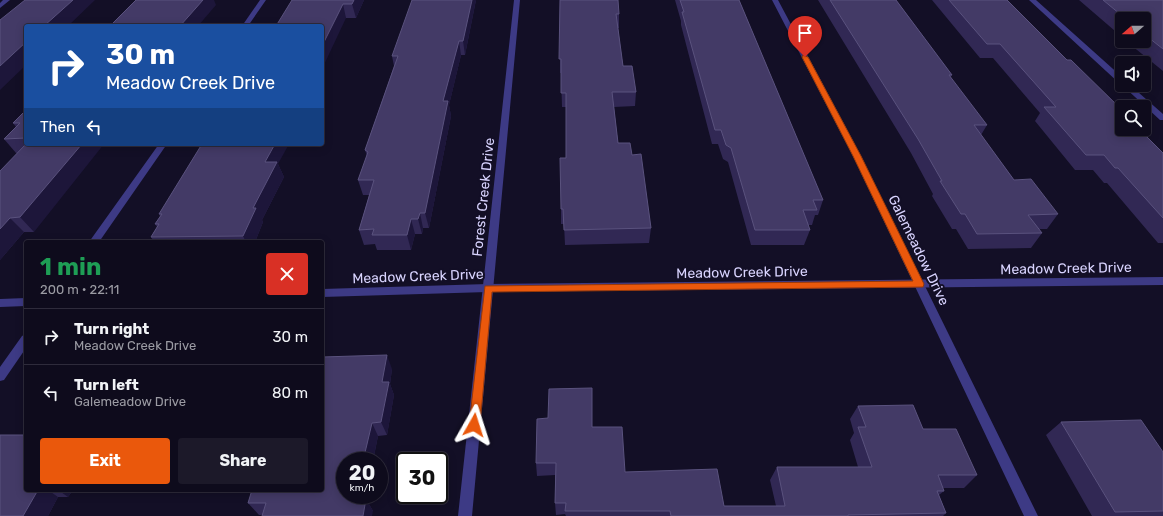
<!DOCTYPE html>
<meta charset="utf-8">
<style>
:root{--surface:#0e0b1c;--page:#1c1929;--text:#f1f3f6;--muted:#9b9ba3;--line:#2e2b3b;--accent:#ea580c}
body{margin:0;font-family:Rubik,sans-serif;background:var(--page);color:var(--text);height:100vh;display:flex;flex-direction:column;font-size:15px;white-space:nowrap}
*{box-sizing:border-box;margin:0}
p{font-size:13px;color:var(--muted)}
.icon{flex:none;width:22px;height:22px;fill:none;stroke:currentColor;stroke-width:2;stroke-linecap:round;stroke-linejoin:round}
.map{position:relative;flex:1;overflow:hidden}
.drawer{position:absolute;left:24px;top:240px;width:300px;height:252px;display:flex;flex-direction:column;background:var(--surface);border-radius:4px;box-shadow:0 2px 10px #0003,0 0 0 1px var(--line)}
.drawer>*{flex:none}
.hud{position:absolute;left:24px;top:24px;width:300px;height:122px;border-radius:4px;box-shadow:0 2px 10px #0003,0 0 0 1px var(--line);background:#1a4fa0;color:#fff;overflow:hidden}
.needle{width:26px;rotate:250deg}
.tools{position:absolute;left:1115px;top:12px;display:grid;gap:8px}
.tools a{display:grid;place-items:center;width:36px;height:36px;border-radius:4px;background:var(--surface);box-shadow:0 2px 10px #0003,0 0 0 1px var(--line);font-size:20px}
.speed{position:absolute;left:336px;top:452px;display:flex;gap:8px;font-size:20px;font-weight:700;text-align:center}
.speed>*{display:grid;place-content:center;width:52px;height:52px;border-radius:50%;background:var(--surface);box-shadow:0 2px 10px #0003,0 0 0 1px var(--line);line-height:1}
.speed small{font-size:10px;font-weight:400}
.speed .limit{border:2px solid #111;border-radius:6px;background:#fff;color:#111}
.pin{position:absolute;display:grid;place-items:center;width:34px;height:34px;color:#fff;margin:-41px -17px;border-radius:50% 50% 50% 0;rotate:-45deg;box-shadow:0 0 4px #0007}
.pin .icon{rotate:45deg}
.me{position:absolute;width:44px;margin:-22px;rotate:6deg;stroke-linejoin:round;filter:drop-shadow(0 0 3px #0008)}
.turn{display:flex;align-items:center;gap:14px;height:84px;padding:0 16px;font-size:18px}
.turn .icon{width:52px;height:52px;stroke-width:2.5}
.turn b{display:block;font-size:28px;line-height:34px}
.then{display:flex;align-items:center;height:38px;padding:0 16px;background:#0003;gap:8px;font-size:15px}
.round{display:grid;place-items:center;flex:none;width:42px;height:42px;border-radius:4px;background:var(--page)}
.overview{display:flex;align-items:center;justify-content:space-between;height:68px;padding:0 16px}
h1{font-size:24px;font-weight:700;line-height:30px;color:#1e9e55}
.cta{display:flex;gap:8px;margin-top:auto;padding:8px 16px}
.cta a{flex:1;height:46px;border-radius:4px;background:var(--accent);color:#fff;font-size:16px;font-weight:700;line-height:46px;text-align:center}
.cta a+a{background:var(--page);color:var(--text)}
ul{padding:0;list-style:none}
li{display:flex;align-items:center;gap:12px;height:56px;padding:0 16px;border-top:1px solid var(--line)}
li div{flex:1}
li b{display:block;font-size:15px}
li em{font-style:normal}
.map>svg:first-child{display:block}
</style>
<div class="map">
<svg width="1163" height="516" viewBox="0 0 1163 516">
<rect width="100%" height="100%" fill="#130f26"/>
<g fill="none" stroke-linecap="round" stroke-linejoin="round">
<path fill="#3d3a85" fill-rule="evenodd" d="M3 0H10L0 8V3Z
M260 0H266L248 26H242Z
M514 0H520L472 516H458Z
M772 0H778L861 156 1038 516H1024L853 156Z
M1029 0H1036L1122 77V83H1119Z
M1122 85H1130L1163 114V120H1160Z
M159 144H167L99 242H89Z
M26 334V348L4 380 0 381V367L22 336Z"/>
<path fill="#3d3a85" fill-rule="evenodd" d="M1163 277V285L488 292 322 297V289L488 284Z
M26 298V306L0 307V299Z"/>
</g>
<path fill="#312854" d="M292 0H364L356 18H346Z
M476 0 465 55H461L449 105 451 116 429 228H423L422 234H415L411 250H377L375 244 364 245 359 230 369 195H363L358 180 367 156 365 150 394 66 392 56Z
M560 0 619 14V28H618L623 66 636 92 635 106 614 107 618 143 632 155 651 228 649 243 565 245 564 224H561V209L566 158V107H562L561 73H560Z
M675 0H739L823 200 818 215H815L812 225H808L810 230 804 245H751L728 162 723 159 718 144H712L681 25V21Z
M818 0H896L952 75 950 78 987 125 981 135 1014 180 1058 214 1047 229H1039L1042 233 1031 248 968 249 956 229H952L932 196 933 194 911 153Z
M932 0H1007L1067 60 1121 109 1120 110 1163 153V243H1158L1107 183H1104L1093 170H1075L1035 121 1040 113 993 58H980Z
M1079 0H1163V71L1126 41H1144V19H1122V37Z
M26 110V144L34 232H24L0 260 17 153H16L4 139 16 127 13 123Z
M278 164 284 177 262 220 263 222 255 242H154L151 237 157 227 155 224 160 216 159 214Z
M392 369 390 384 394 395 387 435 378 436 373 461H345L365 499H366L373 511 259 515 248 503Z
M858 406 923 429 977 475 964 488H943L944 491 939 495 946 513 943 516H566L565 514 556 515 555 503V475L537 476 536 463 592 427 625 472 724 506H776L770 480 777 467H858L850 440 854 433 850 419Z
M1061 422 1163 452V516H1092L1046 435Z
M26 490H73L68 497H58L48 516H0Z"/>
<path fill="#1d163a" d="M73 0H95L68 26H44Z
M203 0H214L216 5 198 26H180Z
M354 0H364L356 18 352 4Z
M472 0H476L465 55 463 41Z
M343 4 346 18 322 69V46Z
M459 41 461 55 449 105 451 116 429 228 425 213 443 101Z
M26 42V65L0 90V66Z
M322 75 325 85 322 91Z
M82 144H104L34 232 20 217Z
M275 144H289L278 164 284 177 262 220 263 222 255 242H246L243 236 253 208 265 162Z
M420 213 423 228 422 234 418 219Z
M10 218 24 232 0 260V229Z
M411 219 415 234 411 250 407 235Z
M387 355 392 369 390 384 394 395 387 435 381 422 382 382Z
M372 423 378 436 373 461H363Z
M38 490H48L58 497 48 516H23Z
M58 490H73L68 497Z
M355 495H366L362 511 355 499Z
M366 499 373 511 372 516H363Z"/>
<path fill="#433a66" stroke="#5a527e" d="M25 0H73L44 26H26V42L0 66V20Z
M136 0H203L180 26H110Z
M292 0H354L352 4H343L322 46V26H276Z
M412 0H472L463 41H459L443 101H448L425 213H420L418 219H411L407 235H372L374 229 359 230 374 180H358L368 152 365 150 398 56H392Z
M560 0H618L619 14H616L623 66H632L636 92H612L618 143H630L632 155 641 154 651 228 564 230 563 209H561L560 158H566V93H561V59H559Z
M680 0H739L823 200H813L817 210H803L810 230H755L731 148 726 145 721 130H715L682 12H684Z
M830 0H896L952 75H949L987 125H974L1014 180 1031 179 1058 214 1028 215 1042 233 977 234 965 214H961L940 181H942L918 139Z
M949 0H1007L1067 60H1071L1121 109H1119L1122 112V129H1139L1163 153V218L1118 168H1115L1104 155H1086L1044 107H1056L1000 44H987Z
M1103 0H1163V49L1144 34V19H1126Z
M26 110V138L4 139 20 123H13Z
M26 144H82L20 217 10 218 0 229V171Z
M202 144H275L265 162H277L253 208H256L243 236 151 237 159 224H155L162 214H159Z
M387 355 382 382H389L381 422 372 423 363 461H345V495H355V499H366L363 516H262L266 503H248L252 490H322V357Z
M592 388V427H622L625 472 717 469 724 506H785L777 467H872L858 427H866L858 406 913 405 923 429H956L977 475H938L944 491H937L946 513 848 515V516H671L670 511H565L566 503H555L556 463H536L537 419 548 418 549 389Z
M1141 420 1163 452V511L1115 512 1061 422Z
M0 435H26V490H38L23 516H0Z"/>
<path fill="#ea580c" stroke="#983908" d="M803 55 808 57 861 156 924 284 923 287 492 292 480 425 478 429 474 430 470 429 469 425 485 286 913 281 853 156 802 57Z"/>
<g text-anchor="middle" stroke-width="4" stroke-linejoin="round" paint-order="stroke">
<g font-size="14" fill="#d9d4ff" stroke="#130f26">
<text transform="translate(483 197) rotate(-84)" y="5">Forest Creek Drive</text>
<text transform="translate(919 250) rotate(64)" y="5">Galemeadow Drive</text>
<text transform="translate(1066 268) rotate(-1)" y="5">Meadow Creek Drive</text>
<text transform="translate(742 272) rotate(-1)" y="5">Meadow Creek Drive</text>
<text transform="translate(418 276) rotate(-2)" y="5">Meadow Creek Drive</text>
</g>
</g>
</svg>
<div class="tools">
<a><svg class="needle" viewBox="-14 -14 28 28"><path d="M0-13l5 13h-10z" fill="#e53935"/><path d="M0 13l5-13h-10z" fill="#9b9ba3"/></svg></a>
<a><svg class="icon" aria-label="sound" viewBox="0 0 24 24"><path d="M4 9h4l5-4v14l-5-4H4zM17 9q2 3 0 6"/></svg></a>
<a><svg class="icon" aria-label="search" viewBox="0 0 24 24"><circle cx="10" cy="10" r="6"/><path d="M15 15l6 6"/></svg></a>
</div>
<div class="speed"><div>20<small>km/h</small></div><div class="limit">30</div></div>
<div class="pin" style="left:805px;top:57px;background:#d93025"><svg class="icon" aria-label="arrive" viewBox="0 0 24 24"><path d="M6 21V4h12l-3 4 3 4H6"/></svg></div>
<svg class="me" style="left:474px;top:425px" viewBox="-20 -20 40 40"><path d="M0-17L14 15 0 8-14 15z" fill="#ea580c" stroke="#fff" stroke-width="4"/></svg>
<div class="hud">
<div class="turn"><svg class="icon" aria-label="right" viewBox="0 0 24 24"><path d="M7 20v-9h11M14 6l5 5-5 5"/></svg><div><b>30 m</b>Meadow Creek Drive</div></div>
<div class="then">Then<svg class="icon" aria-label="left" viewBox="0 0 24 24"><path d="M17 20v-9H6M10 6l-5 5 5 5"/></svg></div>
</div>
<section class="drawer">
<div class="overview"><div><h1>1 min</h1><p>200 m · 22:11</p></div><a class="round" style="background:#d93025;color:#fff"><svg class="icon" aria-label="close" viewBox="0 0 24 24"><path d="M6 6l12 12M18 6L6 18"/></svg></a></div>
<ul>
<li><svg class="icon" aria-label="right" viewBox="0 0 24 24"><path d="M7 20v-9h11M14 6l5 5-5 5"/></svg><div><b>Turn right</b><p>Meadow Creek Drive</p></div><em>30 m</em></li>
<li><svg class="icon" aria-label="left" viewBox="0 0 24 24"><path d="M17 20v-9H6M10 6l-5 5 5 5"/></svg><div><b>Turn left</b><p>Galemeadow Drive</p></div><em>80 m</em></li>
</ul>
<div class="cta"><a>Exit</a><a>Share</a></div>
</section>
</div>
